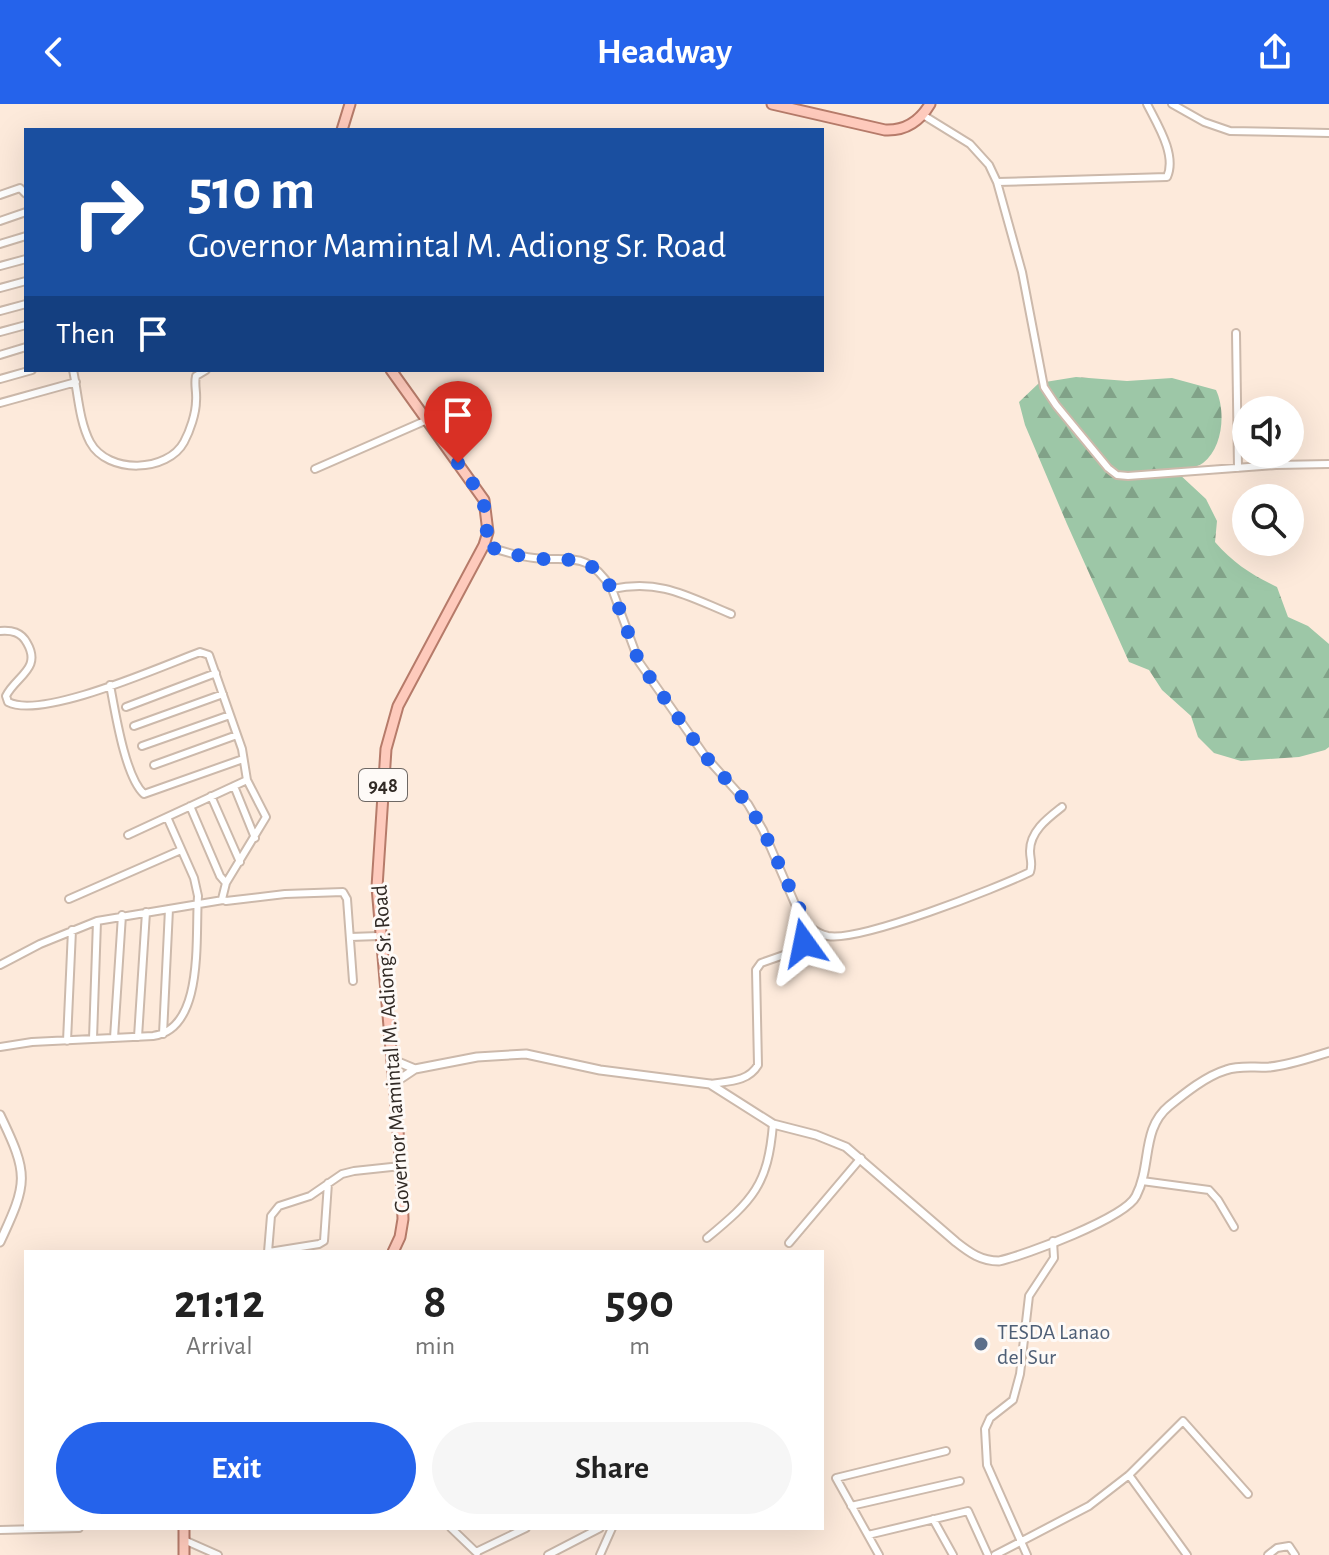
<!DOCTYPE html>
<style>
:root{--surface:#fff;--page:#f6f6f6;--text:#222;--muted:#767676;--accent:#2563eb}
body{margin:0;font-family:"Alegreya Sans",sans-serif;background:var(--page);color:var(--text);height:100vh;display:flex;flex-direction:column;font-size:30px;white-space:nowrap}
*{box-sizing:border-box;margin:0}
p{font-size:26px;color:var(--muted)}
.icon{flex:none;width:44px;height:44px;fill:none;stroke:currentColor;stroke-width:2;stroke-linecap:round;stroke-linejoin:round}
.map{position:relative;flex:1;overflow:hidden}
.panel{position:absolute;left:24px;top:1146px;width:800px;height:280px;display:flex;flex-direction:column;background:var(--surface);border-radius:0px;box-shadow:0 8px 32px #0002}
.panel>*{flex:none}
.banner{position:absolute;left:24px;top:24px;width:800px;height:244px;border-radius:0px;box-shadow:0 8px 32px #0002;background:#1a4fa0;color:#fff;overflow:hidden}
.tools{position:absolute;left:1232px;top:292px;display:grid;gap:16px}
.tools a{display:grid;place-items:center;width:72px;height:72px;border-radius:50%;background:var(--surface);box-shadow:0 8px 32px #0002;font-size:40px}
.pin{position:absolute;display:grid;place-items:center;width:68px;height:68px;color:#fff;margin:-82px -34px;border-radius:50% 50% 50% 0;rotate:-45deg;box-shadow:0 0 8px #0007}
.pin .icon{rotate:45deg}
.me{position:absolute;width:88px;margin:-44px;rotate:348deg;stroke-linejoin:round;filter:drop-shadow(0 0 6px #0008)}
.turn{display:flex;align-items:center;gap:28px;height:168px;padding:0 32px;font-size:36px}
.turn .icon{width:104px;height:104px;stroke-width:2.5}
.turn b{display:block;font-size:56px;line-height:68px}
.then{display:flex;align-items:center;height:76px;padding:0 32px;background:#0003;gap:16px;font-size:30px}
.eta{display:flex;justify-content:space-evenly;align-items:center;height:136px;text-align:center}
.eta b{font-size:48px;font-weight:700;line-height:56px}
.button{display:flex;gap:16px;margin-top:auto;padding:16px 32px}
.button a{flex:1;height:92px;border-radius:48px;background:var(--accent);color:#fff;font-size:32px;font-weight:700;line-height:92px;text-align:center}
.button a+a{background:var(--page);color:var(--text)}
header{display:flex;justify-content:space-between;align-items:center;height:104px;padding:0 32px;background:var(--accent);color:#fff;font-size:36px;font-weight:700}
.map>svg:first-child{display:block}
</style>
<header><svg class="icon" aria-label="back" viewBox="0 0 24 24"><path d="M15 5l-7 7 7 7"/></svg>Headway<svg class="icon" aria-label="share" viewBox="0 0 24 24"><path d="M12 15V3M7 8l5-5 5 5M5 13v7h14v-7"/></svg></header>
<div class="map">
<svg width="1329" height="1451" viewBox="0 0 1329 1451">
<defs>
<pattern id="forest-firs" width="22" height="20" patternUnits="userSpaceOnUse" patternTransform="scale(2)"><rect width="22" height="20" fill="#9dc7a7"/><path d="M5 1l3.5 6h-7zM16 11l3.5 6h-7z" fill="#81a288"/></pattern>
</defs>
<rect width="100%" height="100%" fill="#fdeadb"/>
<path fill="url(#forest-firs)" d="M1076 273 1127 277 1172 274 1216 286C1226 307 1223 344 1203 359 1196 364 1185 365 1178 369L1206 395 1217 417 1215 438C1233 459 1252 471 1277 483L1288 513 1308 522 1329 540V643L1325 646 1299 653 1241 657 1214 649 1198 633 1191 612 1162 586 1149 566 1129 558 1067 420 1025 321 1019 298 1039 279Z"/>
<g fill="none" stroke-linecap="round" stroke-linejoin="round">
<g stroke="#ccb9ab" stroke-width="10">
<path id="minor" d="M1172 0 1204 18 1230 27 1329 29
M923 11 970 40 989 61 997 78 1022 168 1044 283 1056 301 1108 364 1117 371 1128 372 1276 361 1329 360
M997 78 1167 73C1177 51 1157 20 1147 0
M0 91 20 84 26 90
M0 117 26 108
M0 140 26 132
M0 162 26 155
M0 184 26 177
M0 207 26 200
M0 228 26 221
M1236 229 1238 364
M0 251 26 243
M73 266C78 289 79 317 90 338 108 371 168 368 184 338 190 327 196 309 196 297 197 288 194 281 196 272L206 266
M0 275 32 266
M0 299 76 278
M315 365 427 316
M484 441C501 447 517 452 534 454 572 458 587 446 612 485L639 558 705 652 748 700 763 726 799 809C807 821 814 829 828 832 860 838 997 784 1030 768 1033 759 1030 756 1030 747 1030 727 1048 714 1062 703
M612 485C661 475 687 492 731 510
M0 527C12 526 21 528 27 539 42 565 16 572 6 592L8 598C42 616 162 562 200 548L209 551 242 645 247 676 266 713 226 779 222 795 226 797 285 790 343 788 347 795 353 877
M110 581C115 607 125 673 144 690L243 655
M126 603 216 569
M134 622 223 590
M142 642 230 611
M154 661 237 631
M234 682 255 734
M211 692 240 758
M190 702 220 772 226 779
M128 731 247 676
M69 795 181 746
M350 833 379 832
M0 861 40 840 97 817 223 796
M163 930 169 805
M138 933 146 808
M114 934 122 811
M93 935 97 817
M67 937 72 826
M0 943 32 938 153 932C205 925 195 832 198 792L194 774 167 713
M710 980C729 977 748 978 758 961L756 866 761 859 801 845 807 821
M1142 1077 1209 1086 1218 1096 1234 1123
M707 1134C753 1096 768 1081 773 1020
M789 1139 861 1054
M268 1148 271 1112 279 1102 310 1092 342 1070 354 1067 401 1062
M269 1148 319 1140 324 1137 328 1079
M1129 1371 1187 1451
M851 1402 960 1377
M933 1415 953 1451
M451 1424 477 1449
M0 1426 79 1424
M868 1431 968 1407 988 1451
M184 1436 218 1451
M476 1448 526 1424
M548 1451 600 1424
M600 1451 612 1424
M879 1451 836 1374 946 1347
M995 1451 1089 1402 1129 1371 1183 1317 1248 1390
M1027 1451 987 1361 985 1325 990 1314 1013 1296 1020 1270 1029 1192 1054 1154 1053 1137
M1268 1451 1277 1444 1289 1442 1295 1451"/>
</g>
<g stroke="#ccb9ab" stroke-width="11">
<path id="tertiary" d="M391 955 415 965
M394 979 415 965 477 953 526 950 600 966 710 980 773 1020 816 1031 846 1043 956 1138C970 1149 981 1157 999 1157 1026 1151 1125 1114 1136 1092 1152 1061 1141 1025 1169 1002 1185 989 1206 972 1226 966 1240 961 1255 964 1269 963 1290 961 1309 954 1329 948
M0 1011C29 1071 28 1078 0 1138"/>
</g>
<g stroke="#b67b6a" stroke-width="13">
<path id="primary" d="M772 0 885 26C905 27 920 17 930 0
M342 26 350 0
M391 266 484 396 488 428 484 441 398 602 386 645 377 783 401 1062 403 1115 400 1133 393 1148
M184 1451V1424"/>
</g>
<use href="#minor" stroke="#fff" stroke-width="6"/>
<use href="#tertiary" stroke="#fff" stroke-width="7"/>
<use href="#primary" stroke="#fecabc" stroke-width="9"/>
</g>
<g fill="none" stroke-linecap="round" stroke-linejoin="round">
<path stroke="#2563eb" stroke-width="14" stroke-dasharray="0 25.2" d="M458 359C478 385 494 407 484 441 501 447 517 452 534 454 572 459 586 446 612 485L639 558 705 652 748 700 763 726 807 821 804 839"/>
</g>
<circle fill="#5c6f8a" stroke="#fefaf7" stroke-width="3" cx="981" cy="1240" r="8"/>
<g text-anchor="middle" stroke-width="6" stroke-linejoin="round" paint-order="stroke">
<rect fill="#fefaf7" stroke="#6e6864" stroke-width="2" x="359" y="665" width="48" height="32" rx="6"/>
<g font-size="20" font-weight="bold" fill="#312a25">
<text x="383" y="688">948</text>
</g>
<g font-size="22" fill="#312a25" stroke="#fefaf7">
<text transform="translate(390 945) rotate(-94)" y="8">Governor Mamintal M. Adiong Sr. Road</text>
</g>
<g font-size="22" fill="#4e5e75" stroke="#fefaf7" text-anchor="start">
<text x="997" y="1235">TESDA Lanao<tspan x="997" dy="25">del Sur</tspan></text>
</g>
</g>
</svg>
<div class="tools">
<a><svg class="icon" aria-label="sound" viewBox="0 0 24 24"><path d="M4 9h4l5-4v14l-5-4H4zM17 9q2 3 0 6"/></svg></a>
<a><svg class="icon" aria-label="search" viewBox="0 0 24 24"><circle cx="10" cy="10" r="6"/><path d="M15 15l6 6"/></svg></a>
</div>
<div class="pin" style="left:458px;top:359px;background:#d93025"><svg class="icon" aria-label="arrive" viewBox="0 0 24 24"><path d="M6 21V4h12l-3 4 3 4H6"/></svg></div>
<svg class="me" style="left:804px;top:839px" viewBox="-20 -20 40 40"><path d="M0-17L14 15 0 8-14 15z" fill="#2563eb" stroke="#fff" stroke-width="4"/></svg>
<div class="banner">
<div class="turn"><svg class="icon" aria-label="right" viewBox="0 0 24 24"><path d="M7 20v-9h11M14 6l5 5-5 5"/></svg><div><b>510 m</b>Governor Mamintal M. Adiong Sr. Road</div></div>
<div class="then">Then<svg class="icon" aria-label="arrive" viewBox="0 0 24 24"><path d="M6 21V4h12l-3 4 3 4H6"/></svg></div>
</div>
<section class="panel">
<div class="eta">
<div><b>21:12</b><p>Arrival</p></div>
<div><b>8</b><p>min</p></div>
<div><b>590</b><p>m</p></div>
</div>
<div class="button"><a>Exit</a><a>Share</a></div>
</section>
</div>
